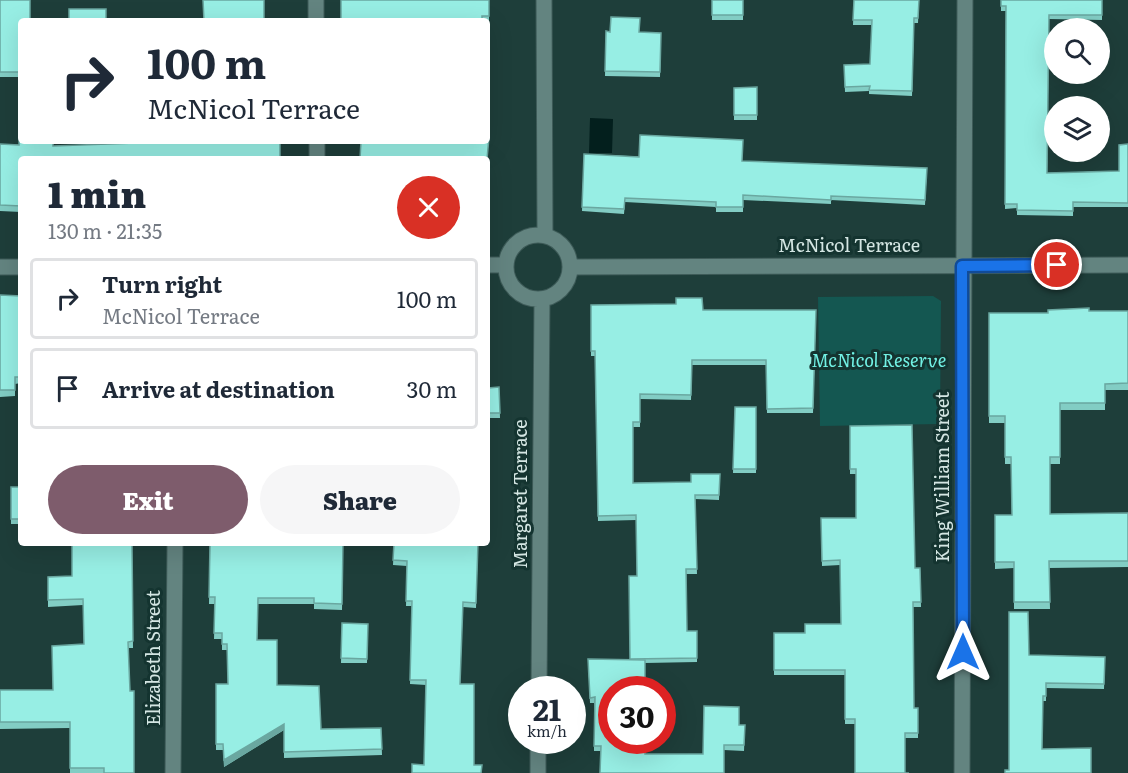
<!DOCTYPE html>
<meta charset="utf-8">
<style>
:root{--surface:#fff;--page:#f6f6f7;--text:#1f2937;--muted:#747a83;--line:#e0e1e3;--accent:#7e5c6c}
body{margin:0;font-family:Literata,serif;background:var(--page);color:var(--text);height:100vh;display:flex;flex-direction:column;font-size:22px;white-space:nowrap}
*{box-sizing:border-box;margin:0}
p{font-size:20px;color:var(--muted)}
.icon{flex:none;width:33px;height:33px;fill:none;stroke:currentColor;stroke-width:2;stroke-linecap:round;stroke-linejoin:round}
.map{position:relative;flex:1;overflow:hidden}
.details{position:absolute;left:18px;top:156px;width:472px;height:390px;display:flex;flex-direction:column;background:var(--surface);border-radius:6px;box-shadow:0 6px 24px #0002}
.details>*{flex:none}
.banner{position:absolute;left:18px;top:18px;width:472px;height:126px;border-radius:6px;box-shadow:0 6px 24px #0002;background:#fff;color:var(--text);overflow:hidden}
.tools{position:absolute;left:1044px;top:18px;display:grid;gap:12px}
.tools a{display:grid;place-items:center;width:66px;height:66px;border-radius:50%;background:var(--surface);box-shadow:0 6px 24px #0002;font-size:30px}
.speed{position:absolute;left:508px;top:676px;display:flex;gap:12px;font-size:30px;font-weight:700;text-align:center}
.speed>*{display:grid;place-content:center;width:78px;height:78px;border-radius:50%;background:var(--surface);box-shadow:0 6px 24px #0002;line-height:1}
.speed small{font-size:15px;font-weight:400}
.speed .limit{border:9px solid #d22;background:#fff;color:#111}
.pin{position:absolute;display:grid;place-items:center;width:51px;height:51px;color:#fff;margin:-26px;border:3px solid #fff;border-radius:50%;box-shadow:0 2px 6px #0007}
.me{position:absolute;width:66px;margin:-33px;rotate:0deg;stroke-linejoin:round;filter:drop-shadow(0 0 4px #0008)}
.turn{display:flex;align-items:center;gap:21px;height:126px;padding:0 30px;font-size:27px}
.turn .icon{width:78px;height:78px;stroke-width:2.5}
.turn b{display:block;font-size:42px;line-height:51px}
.round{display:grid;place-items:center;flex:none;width:63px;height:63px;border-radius:32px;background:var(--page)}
.summary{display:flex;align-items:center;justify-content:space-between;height:102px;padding:0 30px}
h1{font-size:36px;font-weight:800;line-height:45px}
.action{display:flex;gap:12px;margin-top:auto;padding:12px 30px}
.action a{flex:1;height:69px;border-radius:36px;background:var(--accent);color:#fff;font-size:24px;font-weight:800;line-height:69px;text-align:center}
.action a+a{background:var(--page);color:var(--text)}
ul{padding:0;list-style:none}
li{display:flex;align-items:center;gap:18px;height:81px;margin:0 12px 9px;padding:0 18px;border:3px solid var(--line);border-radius:6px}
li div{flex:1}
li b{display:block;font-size:22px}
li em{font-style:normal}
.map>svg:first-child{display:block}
</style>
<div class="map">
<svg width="1128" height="773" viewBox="0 0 1128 773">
<rect width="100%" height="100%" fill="#1e3e3a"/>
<path fill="#145751" d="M933 296 941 301 940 424 820 426 818 297Z"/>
<path fill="#031f1d" d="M590 118 613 119 612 153H589Z"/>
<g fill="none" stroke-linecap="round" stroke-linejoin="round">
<g stroke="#3e5b58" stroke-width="17">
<path id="minor" d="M316 0V21
M544 0 545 235
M317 141V159
M506 267a32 32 0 1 1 64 0a32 32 0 1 1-64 0Z
M488 265H506
M0 267H21
M570 267 1128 265
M539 690 542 299
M173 773 175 543
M538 773V741
M962 773 965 0"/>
</g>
<use href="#minor" stroke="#638480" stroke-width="15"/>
</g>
<path fill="#82cdc4" d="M0 0 21 21V77H0Z
M341 0H489V22H488V21H341Z
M712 0H743V20H712Z
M854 0H919L918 23H914L912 96 869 94V91L845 92 844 65 870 64 872 25H853Z
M1001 0H1102V20L1049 19 1047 173 1119 171 1128 144V207H1073V216L1017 215V208L1005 209 1006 11H1001Z
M606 31 661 33 660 77 605 76Z
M757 87V120H734V88Z
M280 141 21 159V212L0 211V144L53 146Z
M584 154 742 161 927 168 925 205 831 200V204L743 200V212H716V207L625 202 624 214 582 211Z
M0 295 21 296V383L15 384V396L0 397Z
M591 305 703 310H816L813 413H767L766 365H692L691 400 640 399V427H633V483L691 482 720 474 719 500 695 499 697 574H686L687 631H697V662L645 663V754H703L739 725H745L744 751 724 750V773L601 751H594V703H590L588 659H630L637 576 636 520 598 521 595 356H591Z
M1089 311H1128V390H1105V410H1060V464H1050V514L1128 513V567L1049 568 1050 609H1014V568L995 569V515H1012L1011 464H1005V423H989V313H1048Z
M499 387 500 418H488V388Z
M735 407H756V473H733Z
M850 426 915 568H920L921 607H913L914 708H918V738H905L855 773V724H845V675H774V633H805L841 624 840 565 822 566 821 518H856V474H850Z
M11 487H21V524H11Z
M132 543 133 648H128L134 773H70V728L0 729V690H53L84 644 83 605 48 607V577L72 576Z
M210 543H343L342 610 314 609V604H258L257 640 277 685 321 729 381 728 382 755 284 758V730L224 767 223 750H216V684H228L227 650H222V639H214L215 604H209Z
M394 543H478L476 608 463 607 424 765 426 685 410 684 412 606H406L407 566 393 565Z
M342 623 368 624 367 663H341Z
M1029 655 1105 657 1104 689 1046 688V701H1043L1009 770Z"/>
<path fill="#6aa7a0" d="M284 724V730L224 767V760Z"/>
<path fill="#97eee4" stroke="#6aa7a0" stroke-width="1.5" d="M0 0H30V21H21V72H0Z
M203 0H264V21H204Z
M341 0H489V16H482V21H345V19H341Z
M712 0H743V15H712Z
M854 0H919L918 18H914L912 91 869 90 870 86 845 87 844 65 870 64 872 20H853Z
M1001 0H1102V15H1049L1047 173 1119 171V145L1128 144V203L1073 202V211L1017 210V204H1005L1006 6H1001Z
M69 9H106V21H69Z
M611 17 640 18 639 32 661 33 660 72 605 71 606 31 610 32Z
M757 87V115H734V88Z
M19 126H21V141H53V146L135 143V141H168V143L280 141V159H21V206L0 205V144L19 145Z
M640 135 743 140 742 161 927 168 925 200 831 196V200L743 195V207H716V202L625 198 624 209 582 207 584 154 639 157Z
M488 137H489L487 159H360L361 141H488Z
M0 295 21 296V377H15V390H0Z
M676 298H702L703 310H816L813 408 767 409 766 360H692L691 395 640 394V422H633V483L691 482V474H720L719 495H695L697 569H686L687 631H697V658L630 659 629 576H637L636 515 598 516 595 351H591V305L676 304Z
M1089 308V311H1128V383L1105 384V403H1060V457H1050V514L1128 513V561H1049L1050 602H1014V562H995V515H1012L1011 457H1005V416H989V313H1048V310Z
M499 387 500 413H488V388Z
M735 407H756V469H733Z
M912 425 915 568H920L921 602H913L914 708H918V733H905V773H909H855V719H845V670H774V633H805V624H841L840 560 822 561 821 518H856V469H850V426Z
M11 487H21V519H11Z
M72 543H132L133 641 128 642 130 691H134V773H104V768H70V722H0V690H53L52 646 84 644 83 599 48 600V577L72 576Z
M210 543H343L342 604 314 603V598H258L257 640H277V685L319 686 321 729 381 728 382 749 284 752V724L224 760 223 744H216V684H228L227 644H222V633H214L215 597H209Z
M394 543H478L476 603 463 602 460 684H474V765H482L481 773H412V764L424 765 426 680H410L412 601H406L407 561 393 560Z
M1009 612H1028L1029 655 1105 657 1104 684 1046 683V696H1043L1042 749 1091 748V773H1005V770H1009Z
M342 623 368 624 367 659 341 658Z
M588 659 645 660V690H612V741H645V754H703L704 706 739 707V725H745L744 745H724V773H600L601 746H594L595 697 590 698Z"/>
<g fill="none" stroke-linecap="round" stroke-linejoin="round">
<g stroke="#114b97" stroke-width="15">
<path id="route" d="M963 652 962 266 1057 265"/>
</g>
<use href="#route" stroke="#1a73e8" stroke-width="10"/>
</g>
<g text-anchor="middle" stroke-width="6" stroke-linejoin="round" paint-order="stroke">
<g font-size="18" fill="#d4e6e3" stroke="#143430">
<text x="849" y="252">McNicol Terrace</text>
<text transform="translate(943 477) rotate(-90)" y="6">King William Street</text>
<text transform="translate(521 494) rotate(-90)" y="6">Margaret Terrace</text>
<text transform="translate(154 658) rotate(-90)" y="6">Elizabeth Street</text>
</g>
<g font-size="18" font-style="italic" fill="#72f2e5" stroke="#143430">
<text x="879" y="367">McNicol Reserve</text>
</g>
</g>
</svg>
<div class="tools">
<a><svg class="icon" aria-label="search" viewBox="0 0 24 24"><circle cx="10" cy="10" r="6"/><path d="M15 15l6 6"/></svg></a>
<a><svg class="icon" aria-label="layers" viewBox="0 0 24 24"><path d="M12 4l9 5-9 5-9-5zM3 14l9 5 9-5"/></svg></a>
</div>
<div class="speed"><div>21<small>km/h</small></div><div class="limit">30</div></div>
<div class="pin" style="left:1057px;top:265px;background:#d93025"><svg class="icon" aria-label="arrive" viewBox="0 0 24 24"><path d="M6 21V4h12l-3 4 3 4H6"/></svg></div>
<svg class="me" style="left:963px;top:652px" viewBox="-20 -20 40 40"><path d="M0-17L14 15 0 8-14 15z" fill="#1a73e8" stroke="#fff" stroke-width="4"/></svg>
<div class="banner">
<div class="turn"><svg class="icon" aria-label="right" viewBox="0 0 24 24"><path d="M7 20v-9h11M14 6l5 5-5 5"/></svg><div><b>100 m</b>McNicol Terrace</div></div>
</div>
<section class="details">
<div class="summary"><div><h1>1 min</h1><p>130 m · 21:35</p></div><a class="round" style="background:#d93025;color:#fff"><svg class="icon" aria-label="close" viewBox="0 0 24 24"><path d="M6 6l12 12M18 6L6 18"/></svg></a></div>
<ul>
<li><svg class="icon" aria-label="right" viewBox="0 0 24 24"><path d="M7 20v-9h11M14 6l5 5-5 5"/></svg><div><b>Turn right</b><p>McNicol Terrace</p></div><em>100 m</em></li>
<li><svg class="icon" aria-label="arrive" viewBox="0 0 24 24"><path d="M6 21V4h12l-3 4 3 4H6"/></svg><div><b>Arrive at destination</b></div><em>30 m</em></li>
</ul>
<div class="action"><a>Exit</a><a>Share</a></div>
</section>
</div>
